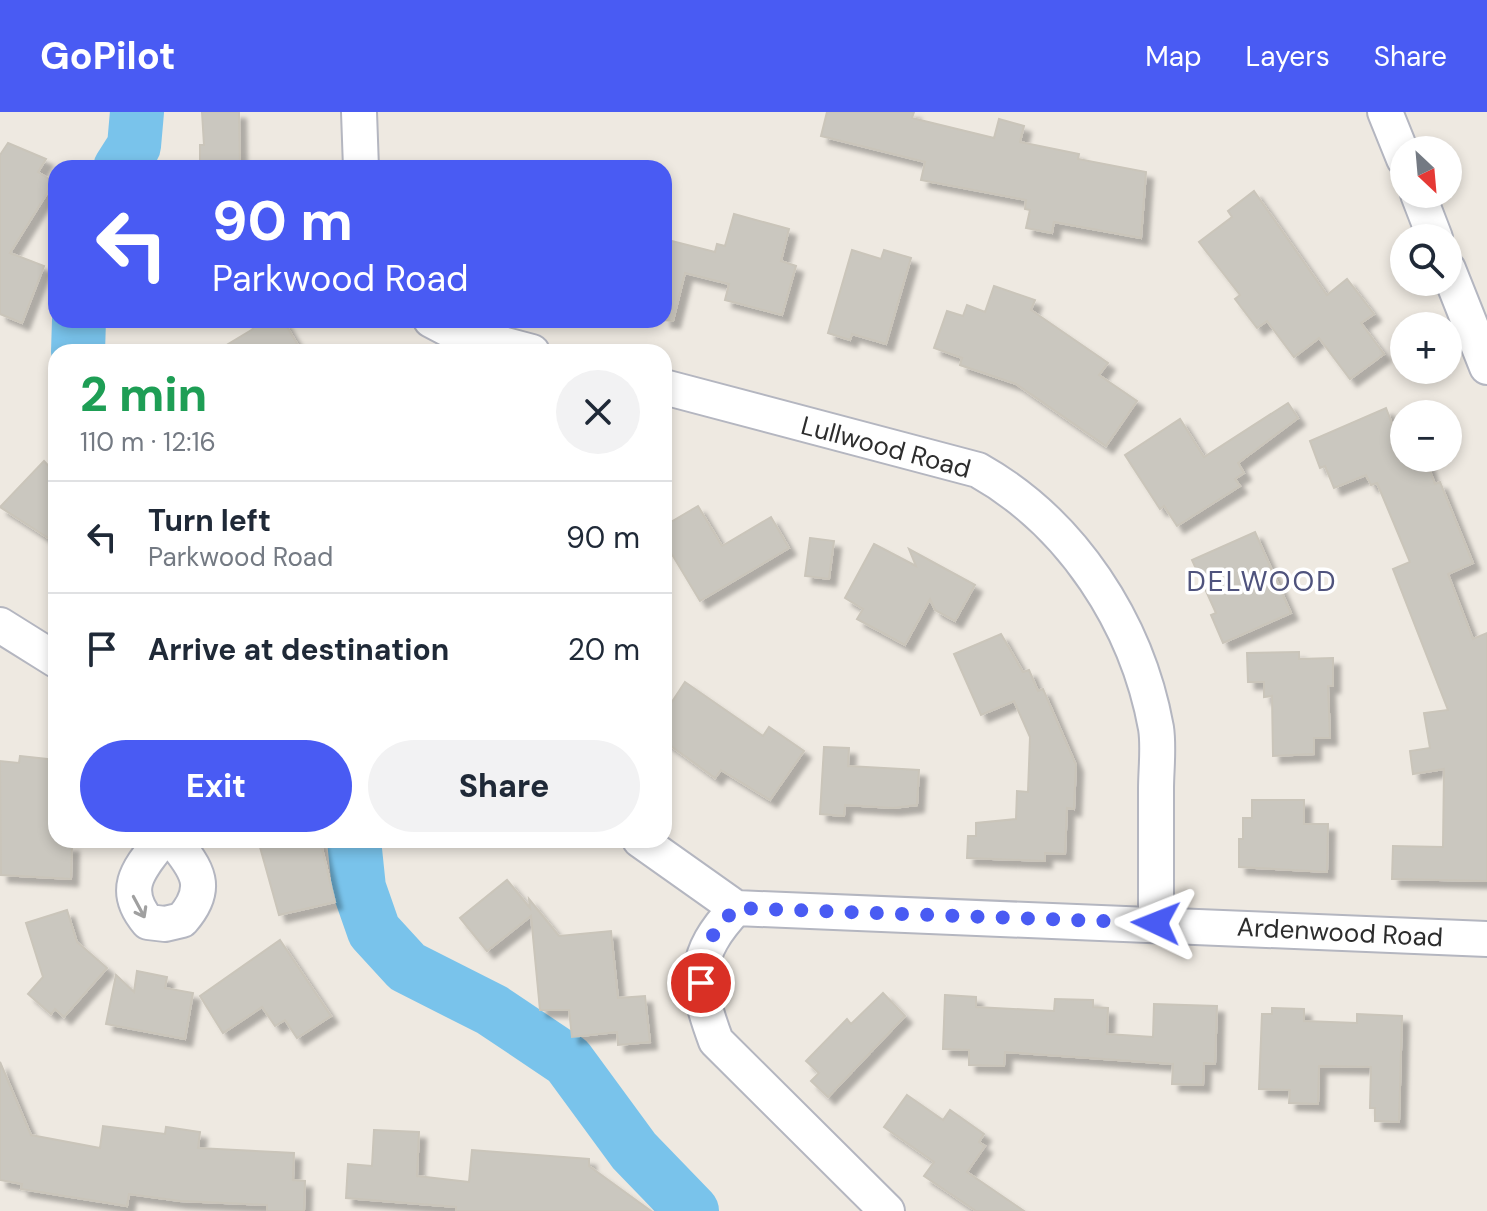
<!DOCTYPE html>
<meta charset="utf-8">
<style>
:root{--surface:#fff;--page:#f2f2f3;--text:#1f2937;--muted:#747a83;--line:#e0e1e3;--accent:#495bf3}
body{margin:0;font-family:"DM Sans",sans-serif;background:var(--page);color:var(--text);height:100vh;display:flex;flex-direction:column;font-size:30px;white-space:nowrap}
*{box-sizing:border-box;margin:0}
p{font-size:26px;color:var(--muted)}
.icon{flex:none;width:44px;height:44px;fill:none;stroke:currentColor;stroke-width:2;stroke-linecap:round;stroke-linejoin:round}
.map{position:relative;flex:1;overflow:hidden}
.side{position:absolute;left:48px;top:232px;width:624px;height:504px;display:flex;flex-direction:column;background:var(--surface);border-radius:24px;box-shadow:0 4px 12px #0003}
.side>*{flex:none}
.guide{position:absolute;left:48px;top:48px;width:624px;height:168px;border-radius:24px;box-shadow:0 4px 12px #0003;background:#495bf3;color:#fff;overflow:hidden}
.needle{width:52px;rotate:154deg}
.tools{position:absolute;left:1390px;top:24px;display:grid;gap:16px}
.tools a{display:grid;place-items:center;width:72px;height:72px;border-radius:50%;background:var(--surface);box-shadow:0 4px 12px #0003;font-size:40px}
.pin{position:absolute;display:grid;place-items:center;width:68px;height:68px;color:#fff;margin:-34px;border:4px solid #fff;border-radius:50%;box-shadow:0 2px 8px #0007}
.me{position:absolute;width:88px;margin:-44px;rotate:272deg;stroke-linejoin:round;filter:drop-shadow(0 0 6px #0008)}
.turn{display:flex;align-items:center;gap:28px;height:168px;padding:0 32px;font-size:36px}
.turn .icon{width:104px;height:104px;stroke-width:2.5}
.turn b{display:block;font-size:56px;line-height:68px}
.round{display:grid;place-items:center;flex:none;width:84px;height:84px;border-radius:42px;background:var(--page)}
.headline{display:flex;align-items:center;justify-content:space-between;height:136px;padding:0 32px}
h1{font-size:48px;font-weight:800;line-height:60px;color:#1e9e55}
.primary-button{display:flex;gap:16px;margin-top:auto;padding:16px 32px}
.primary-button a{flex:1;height:92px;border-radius:48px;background:var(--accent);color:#fff;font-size:32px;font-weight:800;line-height:92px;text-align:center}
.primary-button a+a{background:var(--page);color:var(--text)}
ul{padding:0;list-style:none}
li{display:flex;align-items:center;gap:24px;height:112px;padding:0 32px;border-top:2px solid var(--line)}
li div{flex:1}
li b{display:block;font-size:30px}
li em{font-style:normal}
header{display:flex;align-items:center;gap:48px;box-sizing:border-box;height:112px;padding:0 40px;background:var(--accent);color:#fff}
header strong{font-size:38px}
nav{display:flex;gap:44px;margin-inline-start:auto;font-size:28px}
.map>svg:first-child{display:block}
</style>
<header>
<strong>GoPilot</strong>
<nav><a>Map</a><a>Layers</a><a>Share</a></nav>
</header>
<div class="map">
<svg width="1487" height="1099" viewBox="0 0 1487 1099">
<defs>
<filter id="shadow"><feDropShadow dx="7" dy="7" stdDeviation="2" flood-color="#0004"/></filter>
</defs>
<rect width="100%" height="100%" fill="#eee9e1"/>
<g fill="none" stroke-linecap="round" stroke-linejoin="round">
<path stroke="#79c3eb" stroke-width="54" d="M120 56 134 34 137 0
M78 240 79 208
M354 728 359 776 374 819 407 855 492 898 568 949 634 1039 692 1099"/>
</g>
<path fill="#cac7bf" stroke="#cac5ba" stroke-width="2" filter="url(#shadow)" d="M202 0H239L240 56H200V33H204Z
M827 0H914L912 6 994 26 999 7 1024 14 1020 30 1079 42 1078 47 1146 60 1141 126 1054 110 1052 121 1026 116 1030 98 1025 97 1026 88 921 68 925 50 821 24Z
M8 31 46 47 38 60 54 70 10 141 44 154 22 211 0 202V43Z
M1254 79 1327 183 1347 167 1374 202 1361 211 1384 242 1350 267 1319 226 1294 245 1267 209 1257 216 1235 187 1240 183 1199 130 1232 105 1228 99Z
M734 102 789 117 781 149 796 154 782 203 725 188 729 172 685 161 673 209 664 208V127L715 140 717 132 725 134Z
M852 138 881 147 884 138 911 146 886 232 852 222 850 228 828 221Z
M994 174 1035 188 1031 198 1108 251 1099 263 1137 289 1106 334 1016 272 960 253 962 246 934 236 947 199 963 204 967 193 985 200Z
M248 208H283L302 240H215L253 217Z
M1288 291 1298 306 1238 351 1244 361 1235 367 1240 374 1177 414 1164 394 1160 397 1125 343 1180 307 1204 345Z
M1386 296 1398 327 1404 324V346H1425L1435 372 1440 370 1473 451 1448 462 1473 527 1487 521V769L1392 767 1393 734 1443 735 1444 657 1413 662 1410 639 1430 636 1424 601 1448 598 1393 457 1410 450 1377 371 1371 373 1366 363 1334 376 1325 354 1320 356 1310 329Z
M44 349 56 362V431L0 395Z
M698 394 722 434 771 405 789 436 700 489 664 429V414Z
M1255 420 1291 501 1223 531 1211 503 1216 501 1192 448Z
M810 426 834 429 829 467 805 464Z
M874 432 916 454 909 437 975 473 955 509 935 498 930 487 905 533 857 507 863 497 845 486Z
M1001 522 1023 560 1029 558 1038 579 1043 577 1076 653 1074 697 1067 696 1065 742 1045 741V749L967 746 968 724H976V711L1016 707 1017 679 1028 680 1030 625 1014 589 981 603 954 542Z
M1299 540V547L1333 546V574H1328L1330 626H1314V642L1273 644 1272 584 1264 585V570H1248L1247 541Z
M685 570 763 624 769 615 804 639 770 688 721 658 715 666 664 629V602Z
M824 635 849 636 848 654 919 658 917 693 893 696 845 693 844 704 820 702Z
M20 644 56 648V728H61V733H72L71 767 1 763 0 649 19 651Z
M1252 688H1304V712H1328L1327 760 1239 755V727H1243V706H1252Z
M258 728H320L335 790 279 803Z
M507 768 530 796 529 787 559 824 611 819 618 886 645 884 650 930 618 933 617 920 572 925 569 898H540L531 804 487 839 460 806Z
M67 798 77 830 107 856 64 905 55 897 51 902 28 882 43 865 26 811Z
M280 828 331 904 297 926 285 908 275 914 262 895 223 921 200 884Z
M137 859 167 865 165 876 193 881 185 927 106 912 116 863 134 880Z
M883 881 905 904 828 985 811 969 819 961 806 949 847 907 851 912Z
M945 883 976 885V895L1054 899 1055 887 1093 888V895L1108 896 1107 922 1153 925 1154 892 1217 894 1215 952 1204 951 1203 973 1172 972 1173 952 1005 940 1004 954 969 953V938L943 937Z
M1272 896 1304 897V909L1357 911V902L1402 904 1399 1010 1375 1009V996H1370L1371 955 1319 954 1318 992 1289 991 1290 978 1259 977 1262 902H1272Z
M0 950 31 1023 100 1036 103 1014 165 1022 166 1015 200 1020 198 1036 294 1041 293 1068 305 1069 304 1099H267V1093L180 1089 129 1082 127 1094 21 1077 22 1072 0 1068Z
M907 983 943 1008 950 998 984 1022 979 1030 985 1034 967 1060 1024 1099H976L924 1064 934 1050 884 1015Z
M374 1018 419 1020 417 1064 469 1070 472 1038 589 1047V1054L651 1099H456V1095L346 1086 348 1052 372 1054Z"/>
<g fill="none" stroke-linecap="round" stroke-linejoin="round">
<g stroke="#b4b6c0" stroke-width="38">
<path id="minor" d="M359 0 361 56
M1385 0 1404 47
M1418 82 1435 126
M1448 157 1487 255
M431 208 450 218 532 240
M664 275 978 358C1072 411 1137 511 1156 616 1159 635 1156 658 1156 677 1156 722 1156 767 1156 811
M0 513 56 548
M162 728C139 757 120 777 148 810L165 812 182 808C210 776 198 758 173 728
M640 728 736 796 1487 827
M736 796C692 843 694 870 716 929L887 1099"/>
</g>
<use href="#minor" stroke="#fff" stroke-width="34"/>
</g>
<defs><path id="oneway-shaft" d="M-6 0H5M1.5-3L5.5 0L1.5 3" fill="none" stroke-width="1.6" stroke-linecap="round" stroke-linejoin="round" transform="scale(2)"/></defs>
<use stroke="#a0a0a0" href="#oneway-shaft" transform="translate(139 795) rotate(62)"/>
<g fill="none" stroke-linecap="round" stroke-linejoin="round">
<path stroke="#495bf3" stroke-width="14" stroke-dasharray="0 25.2" d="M701 871C698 838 714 819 736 796L1156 811"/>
</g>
<g text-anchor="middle" stroke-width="7" stroke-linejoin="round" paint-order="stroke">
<g font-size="26" fill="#2d2d2d" stroke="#fff">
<text transform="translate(886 335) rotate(15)" y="9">Lullwood Road</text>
<text transform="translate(1340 820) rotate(3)" y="9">Ardenwood Road</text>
</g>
<g font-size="28" letter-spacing="2" fill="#4f537d" stroke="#fff">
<text x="1262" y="479">DELWOOD</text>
</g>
</g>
</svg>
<div class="tools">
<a><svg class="needle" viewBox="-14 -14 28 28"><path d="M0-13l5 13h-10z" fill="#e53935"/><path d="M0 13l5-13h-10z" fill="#747a83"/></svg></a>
<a><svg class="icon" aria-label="search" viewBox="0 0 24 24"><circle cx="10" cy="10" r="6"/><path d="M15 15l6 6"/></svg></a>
<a>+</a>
<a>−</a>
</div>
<div class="pin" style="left:701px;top:871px;background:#d93025"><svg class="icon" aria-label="arrive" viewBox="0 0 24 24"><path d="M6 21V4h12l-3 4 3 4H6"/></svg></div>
<svg class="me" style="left:1156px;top:811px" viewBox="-20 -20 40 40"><path d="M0-17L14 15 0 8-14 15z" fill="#495bf3" stroke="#fff" stroke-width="4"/></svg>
<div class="guide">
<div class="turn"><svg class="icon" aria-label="left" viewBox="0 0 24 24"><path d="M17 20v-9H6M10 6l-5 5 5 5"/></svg><div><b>90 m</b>Parkwood Road</div></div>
</div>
<section class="side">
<div class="headline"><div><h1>2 min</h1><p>110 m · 12:16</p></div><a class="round"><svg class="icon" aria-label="close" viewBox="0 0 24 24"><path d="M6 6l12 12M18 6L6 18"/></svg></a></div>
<ul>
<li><svg class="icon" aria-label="left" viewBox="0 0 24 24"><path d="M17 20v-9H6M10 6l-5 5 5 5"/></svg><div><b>Turn left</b><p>Parkwood Road</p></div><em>90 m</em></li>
<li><svg class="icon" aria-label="arrive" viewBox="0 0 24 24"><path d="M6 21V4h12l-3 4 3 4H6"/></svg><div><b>Arrive at destination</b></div><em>20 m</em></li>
</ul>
<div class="primary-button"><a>Exit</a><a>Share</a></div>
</section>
</div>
